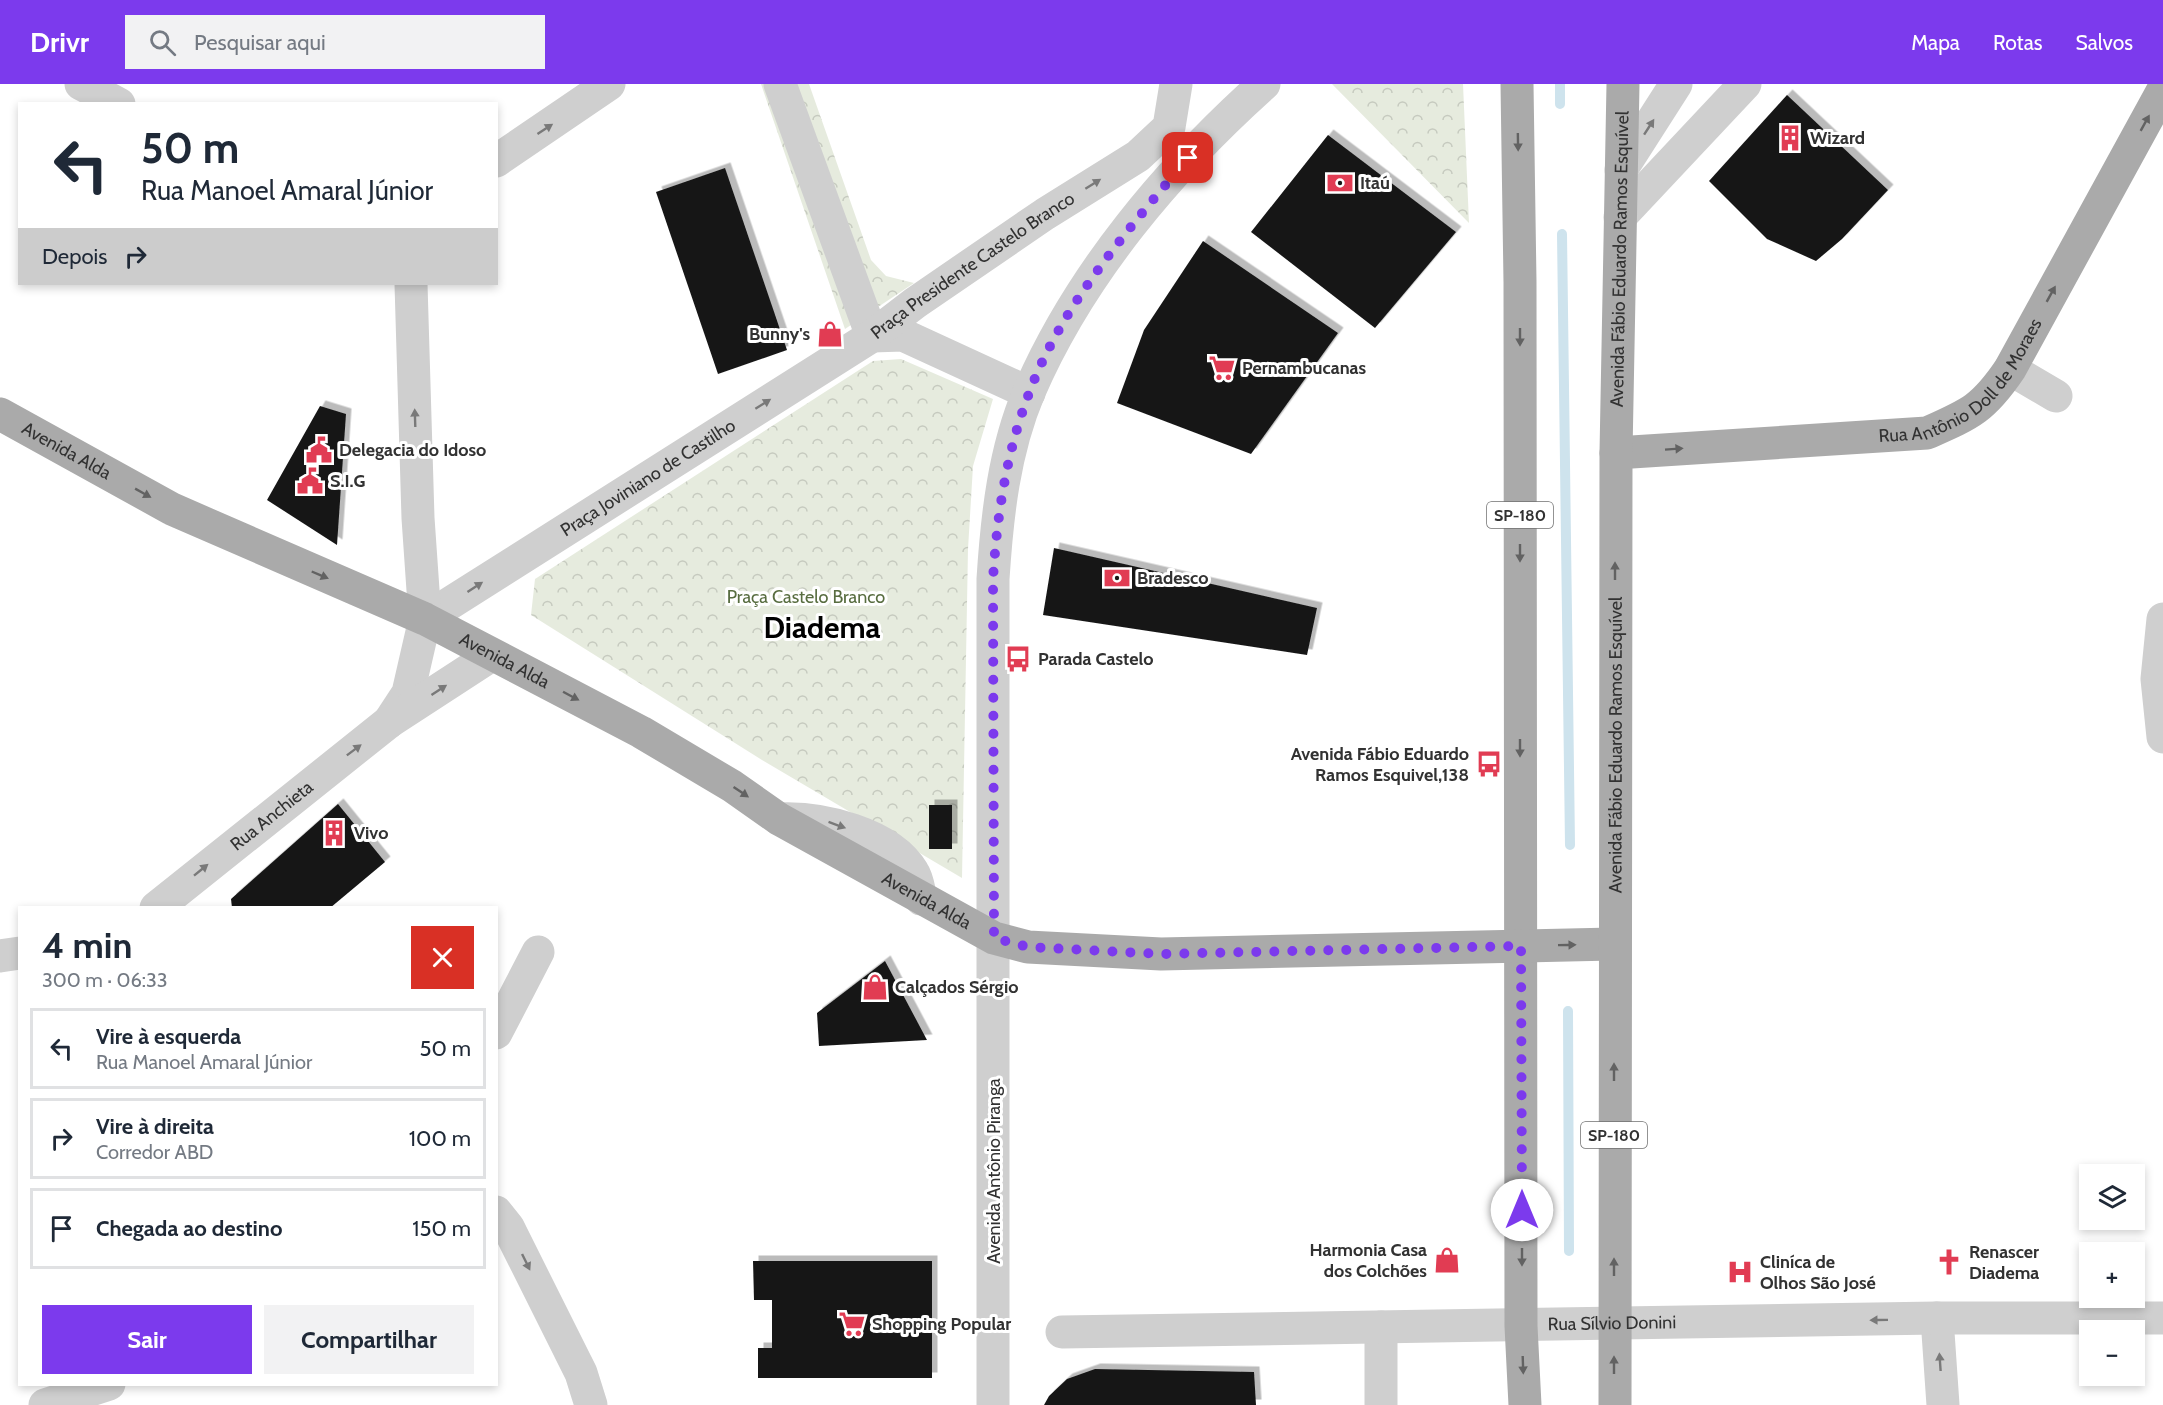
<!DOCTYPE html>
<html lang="pt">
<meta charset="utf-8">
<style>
:root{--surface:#fff;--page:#f2f2f3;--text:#1f2937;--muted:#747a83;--line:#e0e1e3;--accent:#7c3aed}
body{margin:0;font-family:Cabin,sans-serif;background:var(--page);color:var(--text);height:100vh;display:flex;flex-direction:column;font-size:22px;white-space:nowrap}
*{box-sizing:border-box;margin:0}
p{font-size:20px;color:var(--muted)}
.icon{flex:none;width:33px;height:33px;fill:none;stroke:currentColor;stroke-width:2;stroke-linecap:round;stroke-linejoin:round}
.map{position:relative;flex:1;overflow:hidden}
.details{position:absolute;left:18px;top:822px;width:480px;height:480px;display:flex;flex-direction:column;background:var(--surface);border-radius:0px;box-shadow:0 3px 9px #0003}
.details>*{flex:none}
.top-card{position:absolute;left:18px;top:18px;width:480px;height:183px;border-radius:0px;box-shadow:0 3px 9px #0003;background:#fff;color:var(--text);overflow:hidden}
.tools{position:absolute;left:2079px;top:1080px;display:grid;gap:12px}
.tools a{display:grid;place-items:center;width:66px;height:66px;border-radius:0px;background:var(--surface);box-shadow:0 3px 9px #0003;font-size:30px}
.pin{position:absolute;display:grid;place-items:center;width:51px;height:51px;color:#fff;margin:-26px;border-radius:12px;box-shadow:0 3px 9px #0006}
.me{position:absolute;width:66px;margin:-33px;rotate:0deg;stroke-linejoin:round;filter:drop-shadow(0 0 4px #0008)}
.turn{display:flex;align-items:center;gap:21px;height:126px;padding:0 24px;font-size:27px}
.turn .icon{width:78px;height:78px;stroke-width:2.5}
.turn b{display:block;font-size:42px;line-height:51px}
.then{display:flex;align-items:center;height:57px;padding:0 24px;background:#0003;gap:12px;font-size:22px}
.round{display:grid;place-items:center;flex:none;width:63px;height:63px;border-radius:0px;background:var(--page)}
.summary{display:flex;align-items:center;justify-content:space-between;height:102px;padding:0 24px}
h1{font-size:36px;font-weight:700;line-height:45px}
.button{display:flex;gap:12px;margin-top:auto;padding:12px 24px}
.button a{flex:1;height:69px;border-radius:0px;background:var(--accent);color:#fff;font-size:24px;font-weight:700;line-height:69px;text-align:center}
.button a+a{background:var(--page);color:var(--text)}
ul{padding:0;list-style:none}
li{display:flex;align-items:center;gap:18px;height:81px;margin:0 12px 9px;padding:0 12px;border:3px solid var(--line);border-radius:0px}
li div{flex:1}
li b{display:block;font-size:22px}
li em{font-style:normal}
header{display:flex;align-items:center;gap:36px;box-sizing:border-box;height:84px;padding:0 30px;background:var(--accent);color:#fff}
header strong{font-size:28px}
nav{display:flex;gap:33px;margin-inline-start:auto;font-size:21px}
.search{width:420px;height:54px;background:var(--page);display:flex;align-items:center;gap:15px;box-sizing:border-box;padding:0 21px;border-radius:0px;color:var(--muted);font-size:22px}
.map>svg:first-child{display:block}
</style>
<header>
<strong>Drivr</strong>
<div class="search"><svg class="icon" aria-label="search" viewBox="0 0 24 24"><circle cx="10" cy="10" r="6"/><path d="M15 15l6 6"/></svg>Pesquisar aqui</div>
<nav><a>Mapa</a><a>Rotas</a><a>Salvos</a></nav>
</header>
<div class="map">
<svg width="2163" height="1321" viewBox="0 0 2163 1321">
<defs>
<pattern id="park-crowns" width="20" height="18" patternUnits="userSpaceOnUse" patternTransform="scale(1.5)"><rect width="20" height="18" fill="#e6ebde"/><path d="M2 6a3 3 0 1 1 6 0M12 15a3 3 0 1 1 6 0" fill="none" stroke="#c6cabf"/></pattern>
<filter id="shadow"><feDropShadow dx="5.5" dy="-5.5" stdDeviation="0" flood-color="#0004"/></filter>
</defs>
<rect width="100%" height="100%" fill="#fff"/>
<path fill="url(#park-crowns)" d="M761 0H809L871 176 886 192 914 199 845 245Z
M1332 0H1463L1469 139Z
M901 275 993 315 973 382 968 465 962 794 762 676 531 531 535 495 873 277Z"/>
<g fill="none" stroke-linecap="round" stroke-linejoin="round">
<path stroke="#cee3ed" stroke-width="10" d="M1560 0V20
M1562 150 1570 761
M1568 927 1569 1167"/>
</g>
<path fill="#191919" filter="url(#shadow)" d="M1787 11 1888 106 1842 155 1816 177 1767 155 1709 97Z
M1328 51 1456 148 1375 244 1251 148Z
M725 84 787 266 718 290 656 108Z
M1203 157 1338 249 1251 370 1117 319 1144 246Z
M320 322 346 330 337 461 267 416Z
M1054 464 1317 524 1307 571 1043 531Z
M338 720 385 778 330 824H232L231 815Z
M929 721H952V765H929Z
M885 877 927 956 819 962 817 929Z
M753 1177H932V1294H758V1264H772V1216H754Z
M1095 1285 1254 1288 1256 1321H1044L1049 1312 1067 1295Z"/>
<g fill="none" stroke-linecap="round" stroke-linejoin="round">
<g stroke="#cfcfcf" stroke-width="33">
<path d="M81 0 119 20"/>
<path d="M780 0 872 252"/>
<path d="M496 77 609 0"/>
<path d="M1621 86 1676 0"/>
<path d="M1620 133 1745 0"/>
<path d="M872 252 903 251 1029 309"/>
<path d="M2010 285 2056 312"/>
<path id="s1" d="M425 535 872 252 915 219 1045 130 1138 72 1169 43 1176 0"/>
<path d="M2163 535 2157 595 2163 653"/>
<path d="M389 638 408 609 425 535 418 434 411 200"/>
<path d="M779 735C821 733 890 749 913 788 918 795 919 807 921 815"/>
<path id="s2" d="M156 824 389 638 492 571"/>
<path d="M0 872 20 869"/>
<path d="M496 949 538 868"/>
<path d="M496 1128 508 1143 581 1289 591 1321"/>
<path d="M1937 1234 1943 1321"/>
<path d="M1381 1243V1321"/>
<path id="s3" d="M1062 1248 1937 1234H2163"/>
<path d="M45 1321 109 1300"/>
<path d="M993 1321V495C997 432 1004 367 1029 308 1080 190 1169 85 1264 0"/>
</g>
<g stroke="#aaa" stroke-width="33">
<path d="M1517 0 1520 198 1521 1242 1525 1321"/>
<path id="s4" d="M0 330 172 425 425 535 641 648 732 702 779 735 994 854 1028 863 1161 870 1613 860"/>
<path id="s5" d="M1616 369 1927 349C1970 330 1983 325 2010 285L2163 6"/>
<path id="s6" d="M1615 1321 1616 369 1623 0"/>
</g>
</g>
<defs><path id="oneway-solid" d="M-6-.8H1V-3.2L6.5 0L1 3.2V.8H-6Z" transform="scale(1.5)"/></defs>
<g fill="#626262">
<use href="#oneway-solid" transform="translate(2145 39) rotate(-61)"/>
<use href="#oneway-solid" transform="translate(1518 58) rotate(89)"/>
<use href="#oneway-solid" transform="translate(2051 210) rotate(-61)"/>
<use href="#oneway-solid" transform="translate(1520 253) rotate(90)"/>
<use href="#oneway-solid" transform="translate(1674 365) rotate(-4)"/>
<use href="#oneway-solid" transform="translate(143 409) rotate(29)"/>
<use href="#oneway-solid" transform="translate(1520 469) rotate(90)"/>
<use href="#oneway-solid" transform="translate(1615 487) rotate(-90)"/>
<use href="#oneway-solid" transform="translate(320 491) rotate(23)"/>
<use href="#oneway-solid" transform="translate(571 612) rotate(28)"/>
<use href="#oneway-solid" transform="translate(1520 664) rotate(90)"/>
<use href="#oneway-solid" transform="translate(741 708) rotate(34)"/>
<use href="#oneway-solid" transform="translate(1567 861) rotate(-1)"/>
<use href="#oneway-solid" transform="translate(1614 988) rotate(-90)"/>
<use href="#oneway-solid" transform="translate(1522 1173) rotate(90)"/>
<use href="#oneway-solid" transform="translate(1614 1183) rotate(-90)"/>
<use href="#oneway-solid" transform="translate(1523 1281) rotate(88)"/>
<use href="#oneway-solid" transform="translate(1614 1281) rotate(-90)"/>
</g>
<g fill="#797979">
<use href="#oneway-solid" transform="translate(1649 43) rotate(-57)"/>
<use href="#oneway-solid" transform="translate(545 45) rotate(-33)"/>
<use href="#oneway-solid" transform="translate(1093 100) rotate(-32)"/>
<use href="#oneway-solid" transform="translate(763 320) rotate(-32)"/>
<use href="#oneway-solid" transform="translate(415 334) rotate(-92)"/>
<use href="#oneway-solid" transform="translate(475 503) rotate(-33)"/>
<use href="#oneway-solid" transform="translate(439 606) rotate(-33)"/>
<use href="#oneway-solid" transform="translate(354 666) rotate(-37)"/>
<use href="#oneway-solid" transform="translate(837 741) rotate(20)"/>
<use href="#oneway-solid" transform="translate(201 786) rotate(-39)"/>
<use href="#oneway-solid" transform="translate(526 1178) rotate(64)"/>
<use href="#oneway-solid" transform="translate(1879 1236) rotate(179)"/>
<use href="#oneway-solid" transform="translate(1940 1278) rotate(-94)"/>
</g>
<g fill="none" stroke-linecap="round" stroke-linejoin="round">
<path stroke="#7c3aed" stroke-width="10" stroke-dasharray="0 18" d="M1188 74C1128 146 1060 223 1028 312 1006 371 997 432 993 495L994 854 1028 863 1161 870 1521 862 1522 1126"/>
</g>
<defs>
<g id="building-bare" transform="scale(2.07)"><path d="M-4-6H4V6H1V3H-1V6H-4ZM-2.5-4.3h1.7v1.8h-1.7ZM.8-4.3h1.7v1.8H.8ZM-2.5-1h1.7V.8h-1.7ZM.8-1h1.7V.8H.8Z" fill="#e13c53" stroke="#fff" stroke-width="2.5" paint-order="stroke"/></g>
<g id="bank-bare" transform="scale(2.07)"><path d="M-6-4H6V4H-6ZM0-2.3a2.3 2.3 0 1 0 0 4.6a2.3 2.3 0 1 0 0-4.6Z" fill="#e13c53" stroke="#fff" stroke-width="2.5" paint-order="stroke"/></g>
<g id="shop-bare" transform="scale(2.07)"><path d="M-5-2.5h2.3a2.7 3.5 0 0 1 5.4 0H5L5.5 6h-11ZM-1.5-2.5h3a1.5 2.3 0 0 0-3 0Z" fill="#e13c53" stroke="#fff" stroke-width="2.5" paint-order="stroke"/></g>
<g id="supermarket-bare" transform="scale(2.07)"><path d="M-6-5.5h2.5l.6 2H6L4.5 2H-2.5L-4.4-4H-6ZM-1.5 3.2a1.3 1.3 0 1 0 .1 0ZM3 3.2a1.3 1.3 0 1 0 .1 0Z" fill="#e13c53" stroke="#fff" stroke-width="2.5" paint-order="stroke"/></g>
<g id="civic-bare" transform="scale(2.07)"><path d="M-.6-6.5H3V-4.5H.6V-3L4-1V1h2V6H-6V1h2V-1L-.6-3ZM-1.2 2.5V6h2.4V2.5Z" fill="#e13c53" stroke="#fff" stroke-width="2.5" paint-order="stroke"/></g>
<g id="bus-bare" transform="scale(2.07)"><path d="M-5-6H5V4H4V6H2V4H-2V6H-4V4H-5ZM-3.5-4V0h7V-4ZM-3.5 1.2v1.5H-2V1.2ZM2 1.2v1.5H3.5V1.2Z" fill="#e13c53" stroke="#fff" stroke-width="2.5" paint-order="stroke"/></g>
<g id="church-bare" transform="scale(2.07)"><path d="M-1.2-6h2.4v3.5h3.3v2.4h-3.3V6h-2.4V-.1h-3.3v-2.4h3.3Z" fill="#e13c53" stroke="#fff" stroke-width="2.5" paint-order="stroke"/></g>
<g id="hospital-bare" transform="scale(2.07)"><path d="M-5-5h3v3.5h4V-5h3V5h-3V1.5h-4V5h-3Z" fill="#e13c53" stroke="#fff" stroke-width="2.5" paint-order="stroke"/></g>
</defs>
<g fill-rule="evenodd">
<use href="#building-bare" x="1790" y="54"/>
<use href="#bank-bare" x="1340" y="99"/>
<use href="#shop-bare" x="830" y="250"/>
<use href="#supermarket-bare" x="1222" y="284"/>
<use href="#civic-bare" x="319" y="366"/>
<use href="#civic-bare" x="310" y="397"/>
<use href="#bank-bare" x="1117" y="494"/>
<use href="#bus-bare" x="1018" y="575"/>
<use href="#bus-bare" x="1489" y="680"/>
<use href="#building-bare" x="334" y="749"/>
<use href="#shop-bare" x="875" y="903"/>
<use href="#shop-bare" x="1447" y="1176"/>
<use href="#church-bare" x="1949" y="1178"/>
<use href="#hospital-bare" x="1740" y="1188"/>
<use href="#supermarket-bare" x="852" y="1240"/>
</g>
<g text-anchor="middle" stroke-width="6" stroke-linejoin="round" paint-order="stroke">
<g fill="#fff" stroke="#707070" stroke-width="1.5">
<rect x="1487" y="418" width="66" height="26" rx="4.5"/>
<rect x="1581" y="1038" width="66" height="26" rx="4.5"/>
</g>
<g font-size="16" font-weight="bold" fill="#323232">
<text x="1520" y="437">SP-180</text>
<text x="1614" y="1057">SP-180</text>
</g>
<g font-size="18" font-weight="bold" fill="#323232" stroke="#fff" text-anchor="start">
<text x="1810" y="60">Wizard</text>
<text x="1360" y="105">Itaú</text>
<text x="810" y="256" text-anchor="end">Bunny's</text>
<text x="1242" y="290">Pernambucanas</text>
<text x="339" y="372">Delegacia do Idoso</text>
<text x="330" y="403">S.I.G</text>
<text x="1137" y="500">Bradesco</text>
<text x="1038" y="581">Parada Castelo</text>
<text x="1469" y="676" text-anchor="end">Avenida Fábio Eduardo<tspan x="1469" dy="21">Ramos Esquivel,138</tspan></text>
<text x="354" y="755">Vivo</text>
<text x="895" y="909">Calçados Sérgio</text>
<text x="1427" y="1172" text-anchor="end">Harmonia Casa<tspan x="1427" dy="21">dos Colchões</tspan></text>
<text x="1969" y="1174">Renascer<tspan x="1969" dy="21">Diadema</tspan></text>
<text x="1760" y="1184">Cliníca de<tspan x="1760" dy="21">Olhos São José</tspan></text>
<text x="872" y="1246">Shopping Popular</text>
</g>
<g font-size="18" fill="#323232" stroke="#fff">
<text dy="6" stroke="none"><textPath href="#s6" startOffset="1146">Avenida Fábio Eduardo Ramos Esquível</textPath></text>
<text dy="6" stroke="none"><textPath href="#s1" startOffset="652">Praça Presidente Castelo Branco</textPath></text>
<text dy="6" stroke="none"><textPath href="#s5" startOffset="369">Rua Antônio Doll de Moraes</textPath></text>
<text dy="6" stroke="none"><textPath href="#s4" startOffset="76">Avenida Alda</textPath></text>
<text dy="6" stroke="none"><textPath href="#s1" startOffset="264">Praça Joviniano de Castilho</textPath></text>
<text dy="6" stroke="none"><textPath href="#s4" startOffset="562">Avenida Alda</textPath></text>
<text dy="6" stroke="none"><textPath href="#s6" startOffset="660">Avenida Fábio Eduardo Ramos Esquível</textPath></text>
<text dy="6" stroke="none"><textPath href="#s2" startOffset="148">Rua Anchieta</textPath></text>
<text dy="6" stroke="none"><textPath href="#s4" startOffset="1048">Avenida Alda</textPath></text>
<text transform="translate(994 1087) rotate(-90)" y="6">Avenida Antônio Piranga</text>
<text dy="6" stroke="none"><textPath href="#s3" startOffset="550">Rua Sílvio Donini</textPath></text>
</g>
<g font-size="18" fill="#586d40" stroke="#fff">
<text x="806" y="519">Praça Castelo Branco</text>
</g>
<g font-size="30" font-weight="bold" fill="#000" stroke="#fff">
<text x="822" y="554">Diadema</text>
</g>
</g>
</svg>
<div class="tools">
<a><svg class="icon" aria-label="layers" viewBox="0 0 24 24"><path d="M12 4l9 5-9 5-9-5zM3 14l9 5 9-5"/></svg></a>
<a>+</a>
<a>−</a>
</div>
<div class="pin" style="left:1188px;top:74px;background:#d93025"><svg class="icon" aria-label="arrive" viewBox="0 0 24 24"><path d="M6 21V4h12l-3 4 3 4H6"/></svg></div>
<svg class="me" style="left:1522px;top:1126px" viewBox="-20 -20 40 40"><circle r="19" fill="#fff"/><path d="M0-13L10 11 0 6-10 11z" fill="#7c3aed"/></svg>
<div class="top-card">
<div class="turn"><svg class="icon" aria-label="left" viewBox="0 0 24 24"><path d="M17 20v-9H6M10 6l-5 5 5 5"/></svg><div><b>50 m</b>Rua Manoel Amaral Júnior</div></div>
<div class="then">Depois<svg class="icon" aria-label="right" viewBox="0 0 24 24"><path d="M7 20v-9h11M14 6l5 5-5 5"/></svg></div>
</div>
<section class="details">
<div class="summary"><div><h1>4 min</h1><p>300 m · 06:33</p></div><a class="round" style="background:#d93025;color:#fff"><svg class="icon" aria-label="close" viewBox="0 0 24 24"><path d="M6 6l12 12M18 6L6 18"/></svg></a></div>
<ul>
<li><svg class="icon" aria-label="left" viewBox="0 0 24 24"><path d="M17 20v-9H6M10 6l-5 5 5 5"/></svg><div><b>Vire à esquerda</b><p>Rua Manoel Amaral Júnior</p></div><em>50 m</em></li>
<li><svg class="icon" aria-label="right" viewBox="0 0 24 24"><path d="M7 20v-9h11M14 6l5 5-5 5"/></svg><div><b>Vire à direita</b><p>Corredor ABD</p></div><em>100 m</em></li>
<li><svg class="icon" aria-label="arrive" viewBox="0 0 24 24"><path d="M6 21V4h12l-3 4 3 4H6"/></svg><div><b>Chegada ao destino</b></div><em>150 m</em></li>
</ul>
<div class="button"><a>Sair</a><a>Compartilhar</a></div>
</section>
</div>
